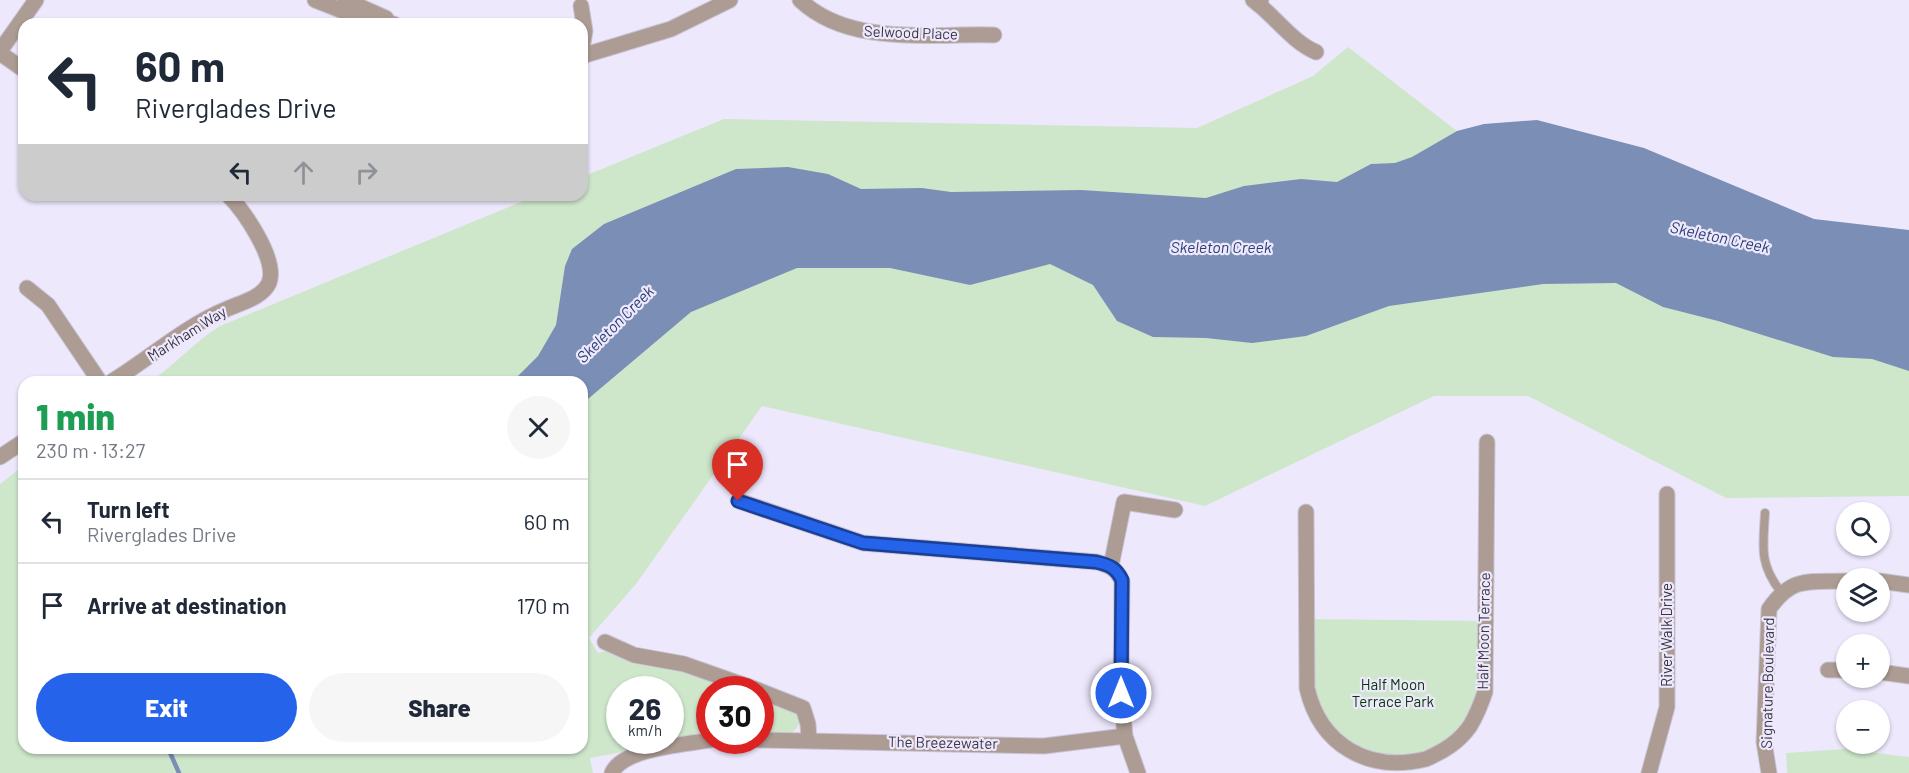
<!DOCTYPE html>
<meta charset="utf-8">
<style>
:root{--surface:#fff;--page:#f6f6f7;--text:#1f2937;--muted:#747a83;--line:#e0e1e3;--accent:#2563eb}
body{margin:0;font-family:Barlow,sans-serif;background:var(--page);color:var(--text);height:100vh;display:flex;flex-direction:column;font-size:22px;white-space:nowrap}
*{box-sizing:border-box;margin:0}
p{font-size:20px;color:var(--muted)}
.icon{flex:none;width:33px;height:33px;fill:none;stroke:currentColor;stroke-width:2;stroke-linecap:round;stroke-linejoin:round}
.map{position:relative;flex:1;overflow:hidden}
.details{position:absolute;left:18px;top:376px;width:570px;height:378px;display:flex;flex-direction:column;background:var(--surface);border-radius:18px;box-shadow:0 2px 4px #0004}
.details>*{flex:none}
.guide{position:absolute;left:18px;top:18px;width:570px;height:183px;border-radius:18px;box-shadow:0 2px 4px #0004;background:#fff;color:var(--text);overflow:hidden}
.buttons{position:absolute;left:1836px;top:502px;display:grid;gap:12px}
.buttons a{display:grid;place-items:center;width:54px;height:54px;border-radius:50%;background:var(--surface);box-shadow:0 2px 4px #0004;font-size:30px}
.speed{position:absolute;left:606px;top:676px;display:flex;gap:12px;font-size:30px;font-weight:700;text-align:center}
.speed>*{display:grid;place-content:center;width:78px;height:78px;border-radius:50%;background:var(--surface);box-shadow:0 2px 4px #0004;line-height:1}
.speed small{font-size:15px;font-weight:400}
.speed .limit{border:9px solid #d22;background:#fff;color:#111}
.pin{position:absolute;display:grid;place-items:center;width:51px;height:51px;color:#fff;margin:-62px -26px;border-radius:50% 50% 50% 0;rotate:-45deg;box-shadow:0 0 6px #0007}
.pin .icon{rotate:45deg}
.me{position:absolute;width:66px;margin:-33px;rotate:0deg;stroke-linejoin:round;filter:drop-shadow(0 0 4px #0008)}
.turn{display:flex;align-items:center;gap:21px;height:126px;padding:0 18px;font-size:27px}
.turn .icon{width:78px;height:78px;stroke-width:2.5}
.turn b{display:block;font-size:42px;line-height:51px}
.lanes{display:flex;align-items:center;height:57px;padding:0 18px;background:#0003;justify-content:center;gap:30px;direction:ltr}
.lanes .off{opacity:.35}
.round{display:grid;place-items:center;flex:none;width:63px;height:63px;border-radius:32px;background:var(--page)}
.head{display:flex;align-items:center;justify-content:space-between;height:102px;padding:0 18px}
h1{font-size:36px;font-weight:800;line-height:45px;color:#1e9e55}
.button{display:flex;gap:12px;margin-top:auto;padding:12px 18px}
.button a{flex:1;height:69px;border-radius:36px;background:var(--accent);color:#fff;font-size:24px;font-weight:800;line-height:69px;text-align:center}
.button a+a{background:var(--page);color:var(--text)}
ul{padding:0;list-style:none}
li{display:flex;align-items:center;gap:18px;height:84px;padding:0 18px;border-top:2px solid var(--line)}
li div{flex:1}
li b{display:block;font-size:22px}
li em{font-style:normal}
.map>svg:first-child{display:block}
</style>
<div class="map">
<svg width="1909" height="773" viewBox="0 0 1909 773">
<rect width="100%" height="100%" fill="#eee8fd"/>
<path fill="#cee7cb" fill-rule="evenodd" d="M1348 47 1457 131 1522 218 1909 293V496L1726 498 1528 396H1434L1205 506 762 406 636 584 589 638 598 653 611 650 634 661 694 674 741 690H710L709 736 590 758 593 773H0V484L24 465V748H582V382H150C175 365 194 342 220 326L538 195H582V177L724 119 1197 128 1313 76ZM620 690H670V741H620Z
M1307 619 1484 621 1485 692 1444 751 1369 764 1312 711Z
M761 697 799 712C804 738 779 735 761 736Z
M1845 749 1909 757V773H1787L1786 753Z"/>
<path fill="#7b8eb6" d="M1537 120 1644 148 1814 219 1909 230V371L1872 359 1833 357 1718 321 1663 307 1616 283 1543 284 1389 306 1306 336 1252 343 1206 338 1153 337 1117 321 1093 285 1050 264 970 285 890 268H797L691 312 582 404V382H512L538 356 556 325 565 266 572 249 604 224 736 169 788 167 828 174 861 189 922 188 951 192 1081 190 1206 198 1244 186 1301 179 1337 182 1371 164 1395 163 1412 157 1457 131 1484 124Z"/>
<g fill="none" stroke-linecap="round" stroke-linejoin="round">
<path stroke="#7b8eb6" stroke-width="4.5" d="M168 748 179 773"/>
<g stroke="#cac4d8" stroke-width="10">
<path id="service" d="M1765 513C1763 547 1759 564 1781 592"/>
</g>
<g stroke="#cac4d8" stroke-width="17">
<path id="minor" d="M315 0 353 15 394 24
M345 0 386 18
M800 0C850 47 931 33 994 35
M1258 4C1278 20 1293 42 1316 52
M581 6 585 31 582 49
M0 51 36 0
M0 53 24 70
M582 56 671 29 730 0
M27 288 48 305 100 382
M111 382C149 359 185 326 227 309 240 303 262 298 269 283 278 260 244 211 228 195
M0 457 24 441
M739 501 863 543 1097 562C1110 566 1116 568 1122 581L1121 693 1125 736 1138 773
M1306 512 1307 688C1320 745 1368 773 1426 759 1444 751 1459 742 1470 726 1476 716 1481 704 1485 692L1487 442
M1111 566 1124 502 1175 510
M1880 581 1909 585
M605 642 634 655 684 664 758 690
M1828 670H1846
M1880 672 1909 676
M760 691 803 708 808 724 809 740
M760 740 1044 746 1125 736
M612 773C623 748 684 745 710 740
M1649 773 1667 707V494
M1769 773 1764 742 1769 609C1792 576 1809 582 1846 581"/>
</g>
<g stroke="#cac4d8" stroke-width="17">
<path id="tertiary" d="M1253 0 1258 4 1261 0"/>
</g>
<use href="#service" stroke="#ac9c93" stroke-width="8"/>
<use href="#minor" stroke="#ac9c93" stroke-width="15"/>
<use href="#tertiary" stroke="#ac9c93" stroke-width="15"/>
</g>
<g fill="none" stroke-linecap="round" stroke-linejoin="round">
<g stroke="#184099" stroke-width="15">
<path id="route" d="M738 501 863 543 1096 562C1110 565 1116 568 1122 580L1121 693"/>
</g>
<use href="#route" stroke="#2563eb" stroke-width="10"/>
</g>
<g text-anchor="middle" stroke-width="4.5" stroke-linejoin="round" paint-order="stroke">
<g font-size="15" fill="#3a3644" stroke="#eee8fd">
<text transform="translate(911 33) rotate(2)" y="5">Selwood Place</text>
<text transform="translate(187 334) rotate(-32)" y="5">Markham Way</text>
<text transform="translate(1484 631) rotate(-89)" y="5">Half Moon Terrace</text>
<text transform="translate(1667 635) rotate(-90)" y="5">River Walk Drive</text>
<text transform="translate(1768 683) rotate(-89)" y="5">Signature Boulevard</text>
<text transform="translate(943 743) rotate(1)" y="5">The Breezewater</text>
</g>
<g font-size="15" fill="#043704" stroke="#eee8fd">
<text x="1393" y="690">Half Moon<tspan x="1393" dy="17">Terrace Park</tspan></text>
</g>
<g font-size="16" font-style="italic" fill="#283f73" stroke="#eee8fd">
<text transform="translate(1720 237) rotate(12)" y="6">Skeleton Creek</text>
<text x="1221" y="253">Skeleton Creek</text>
<text transform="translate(615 324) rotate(-45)" y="6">Skeleton Creek</text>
</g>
</g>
</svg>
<div class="buttons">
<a><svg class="icon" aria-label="search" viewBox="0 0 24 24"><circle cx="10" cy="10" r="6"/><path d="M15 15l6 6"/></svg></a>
<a><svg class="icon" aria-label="layers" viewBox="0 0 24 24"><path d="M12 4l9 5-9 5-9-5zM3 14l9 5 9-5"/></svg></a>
<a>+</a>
<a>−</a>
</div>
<div class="speed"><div>26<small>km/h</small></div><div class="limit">30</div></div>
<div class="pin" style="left:738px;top:501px;background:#d93025"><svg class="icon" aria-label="arrive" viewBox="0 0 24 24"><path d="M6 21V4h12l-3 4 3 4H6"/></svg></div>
<svg class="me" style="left:1121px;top:693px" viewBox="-20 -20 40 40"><circle r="17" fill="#2563eb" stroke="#fff" stroke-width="3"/><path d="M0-11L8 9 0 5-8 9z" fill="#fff"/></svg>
<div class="guide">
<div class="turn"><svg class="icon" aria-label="left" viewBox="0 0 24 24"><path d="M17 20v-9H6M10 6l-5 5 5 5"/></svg><div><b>60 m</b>Riverglades Drive</div></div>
<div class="lanes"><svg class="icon" aria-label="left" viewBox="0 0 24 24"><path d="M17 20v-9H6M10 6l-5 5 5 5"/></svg><svg class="icon off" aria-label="ahead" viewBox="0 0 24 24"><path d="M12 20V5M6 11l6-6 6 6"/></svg><svg class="icon off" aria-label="right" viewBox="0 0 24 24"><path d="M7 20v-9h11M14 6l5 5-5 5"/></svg></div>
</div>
<section class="details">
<div class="head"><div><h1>1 min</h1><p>230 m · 13:27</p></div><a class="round"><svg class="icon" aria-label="close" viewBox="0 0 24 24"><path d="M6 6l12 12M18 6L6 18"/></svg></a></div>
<ul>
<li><svg class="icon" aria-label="left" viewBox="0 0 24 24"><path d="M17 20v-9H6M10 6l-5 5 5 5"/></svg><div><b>Turn left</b><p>Riverglades Drive</p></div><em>60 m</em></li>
<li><svg class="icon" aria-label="arrive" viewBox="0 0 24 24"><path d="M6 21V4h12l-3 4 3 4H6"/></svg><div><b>Arrive at destination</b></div><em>170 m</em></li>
</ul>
<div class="button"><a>Exit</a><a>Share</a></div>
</section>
</div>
